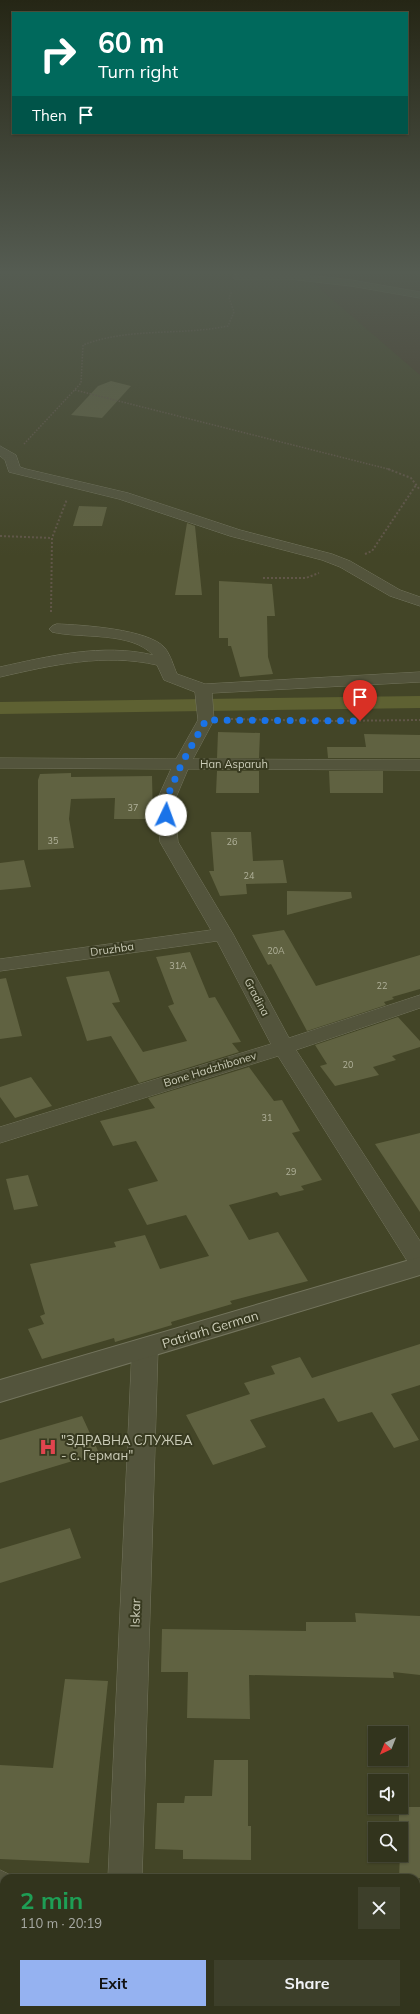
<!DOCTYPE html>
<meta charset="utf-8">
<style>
:root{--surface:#32341d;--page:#3d3f2a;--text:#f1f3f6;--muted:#a8aaa4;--line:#4d4f3b;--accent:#95b2f1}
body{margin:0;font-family:Mulish,sans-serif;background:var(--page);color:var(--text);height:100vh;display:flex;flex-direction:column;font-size:15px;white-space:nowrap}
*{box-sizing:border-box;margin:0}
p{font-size:13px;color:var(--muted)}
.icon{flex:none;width:22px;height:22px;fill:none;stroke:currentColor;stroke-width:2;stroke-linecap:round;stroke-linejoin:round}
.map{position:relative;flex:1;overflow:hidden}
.drawer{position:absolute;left:0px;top:1874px;width:420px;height:140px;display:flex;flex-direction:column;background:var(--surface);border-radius:12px 12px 0 0;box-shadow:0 1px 3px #0004,0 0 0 1px var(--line)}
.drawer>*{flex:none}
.banner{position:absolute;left:12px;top:12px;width:396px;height:122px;border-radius:0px;box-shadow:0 1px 3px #0004,0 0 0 1px var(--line);background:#00695c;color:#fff;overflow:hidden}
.needle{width:26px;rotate:223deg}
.controls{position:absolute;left:368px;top:1726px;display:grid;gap:8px}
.controls a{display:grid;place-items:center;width:40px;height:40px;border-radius:0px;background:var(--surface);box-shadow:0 1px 3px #0004,0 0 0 1px var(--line);font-size:20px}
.pin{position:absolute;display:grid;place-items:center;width:34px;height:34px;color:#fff;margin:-41px -17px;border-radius:50% 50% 50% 0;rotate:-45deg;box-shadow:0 0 4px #0007}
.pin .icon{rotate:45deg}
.me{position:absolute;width:44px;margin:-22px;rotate:3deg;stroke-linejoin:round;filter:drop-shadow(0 0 3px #0008)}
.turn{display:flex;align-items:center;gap:14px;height:84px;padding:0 20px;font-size:18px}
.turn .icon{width:52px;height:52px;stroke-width:2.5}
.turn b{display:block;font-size:28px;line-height:34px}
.then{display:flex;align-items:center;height:38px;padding:0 20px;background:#0003;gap:8px;font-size:15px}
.round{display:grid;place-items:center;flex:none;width:42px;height:42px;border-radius:0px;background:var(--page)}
.overview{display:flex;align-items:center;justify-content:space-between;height:68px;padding:0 20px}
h1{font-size:24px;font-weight:700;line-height:30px;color:#1e9e55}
.action{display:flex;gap:8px;margin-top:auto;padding:8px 20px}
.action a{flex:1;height:46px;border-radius:0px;background:var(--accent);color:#111;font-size:16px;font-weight:700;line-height:46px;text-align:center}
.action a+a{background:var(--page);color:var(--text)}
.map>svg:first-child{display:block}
</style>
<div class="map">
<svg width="420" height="2014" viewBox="0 0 420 2014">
<rect width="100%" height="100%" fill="#434527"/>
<path fill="#463a29" d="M303 274H413L420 277V375Z
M0 1887 4 1888V2010H416V1942L420 1943V2014H0Z"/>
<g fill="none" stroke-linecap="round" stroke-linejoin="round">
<path fill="#5e6132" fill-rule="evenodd" d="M420 696V708L0 714V702Z"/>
</g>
<path fill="#606241" d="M111 381 131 386 102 418 71 415 98 386Z
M79 506 107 507 102 526H73Z
M187 523 195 526 202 595H175Z
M219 581 272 584 275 616H267L268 657 273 674 240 677 231 646H228V638H219Z
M218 732 260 733 259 758H217Z
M364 734 420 735V758H328L327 747H366Z
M217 771H259V793H216Z
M329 771H383V793H330Z
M71 773V777L152 776 153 819H114L115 798 71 799 69 819 74 848 38 850V780L40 774Z
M211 832H251L253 861 283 860 287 883 246 884 247 894 220 896 209 871H214Z
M24 860 31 887 0 890V863Z
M287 891 351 892 352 898 287 915Z
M284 930 316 986 420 955V989L392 997 394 999 384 1002 386 1005 307 1031 271 964 268 965 252 935Z
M190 952 209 998 215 997 241 1042 232 1043 239 1052 139 1083 111 1036 87 1041 66 977 109 971 120 1002 112 1003 143 1052 187 1041 168 1006 174 1004 156 957Z
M6 978 22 1036 0 1039V979Z
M398 1017 420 1041V1047L392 1056 396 1060 373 1067 379 1075 335 1086 320 1066 327 1064 315 1045Z
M249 1067 274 1101 282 1100 300 1131 292 1133 322 1180 301 1186 304 1190 280 1196 277 1192 229 1205 249 1240 278 1232 308 1281 230 1301 232 1304 171 1322 172 1325 115 1342 114 1338 42 1359 28 1329 44 1324 40 1316 45 1314 30 1264 116 1247 114 1242 145 1235 160 1269 209 1256 186 1215 147 1225 128 1189 158 1181 136 1141 113 1146 100 1121 155 1108 148 1098Z
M31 1077 52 1106 15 1118 0 1097V1087Z
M420 1133V1212L375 1144Z
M28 1175 38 1206 14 1210 6 1179Z
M420 1344V1385L391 1394 419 1440 394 1448 372 1412 338 1422 324 1398 250 1420 266 1447 213 1465 186 1415 250 1394 244 1383 275 1374 271 1366 300 1357 312 1378Z
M82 1416 99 1453 0 1483V1440Z
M70 1528 81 1558 0 1583V1549Z
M355 1613 420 1616V1675L393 1672 394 1678 249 1675 250 1719 187 1718 188 1672H161L162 1629 306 1631V1622H356Z
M65 1679 108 1681 89 1863 0 1859V1765L53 1768Z
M214 1760H248V1826H251V1860L183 1859V1850L155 1849 157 1803H184L185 1796H212Z
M399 1807H420V1878H399L401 1829H399Z"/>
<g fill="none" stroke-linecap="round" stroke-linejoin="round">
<g stroke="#73745d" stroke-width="1">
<path id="minor" d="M238 274H298L351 280 420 292V298L351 286 290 279H234L233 277 234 275Z
M0 446 16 455 20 467 26 469 128 493 240 530 332 554 350 561 400 590 420 597V606L390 596 340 567 322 560 230 536 119 499 9 472 5 460 0 456Z
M57 624C82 625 149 629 165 648 171 656 173 665 177 674L205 684 420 672V682L212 693 214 720 193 759 420 760V770L188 769 174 802 178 842 233 934 289 1038 420 995V1008L296 1050 420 1241V1270L411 1267 278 1056 0 1143V1127L271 1044 217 941 0 971V959L211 930 160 842 156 802 171 769 0 768V758L176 759 198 720 195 692 164 680 157 665C105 653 52 665 0 677V667C50 656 102 643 153 655 131 631 81 639 52 632L49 629 52 626Z
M145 1338 154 1341 158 1348 142 1878H108L132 1348 136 1341Z
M0 1870 17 1878H4V1905L0 1904Z
M416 1925H420V1961L416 1959Z"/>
</g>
<g stroke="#73745d" stroke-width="2">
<path id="tertiary" d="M420 1257V1275L0 1402V1380Z"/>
</g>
<path stroke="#615648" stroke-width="1.5" stroke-dasharray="1.5 1.5" stroke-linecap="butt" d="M75 390 392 470
M24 444 81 383 83 345C130 327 180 336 228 326L234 312 229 298 232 291"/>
<path stroke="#615648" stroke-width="2" stroke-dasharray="2 2" stroke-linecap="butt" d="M388 469 411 478 420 490
M0 536 52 538
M365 554 372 551 416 485
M263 578H306L319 573
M51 612 52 538 67 499
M227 719 330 721 420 720"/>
<path stroke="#615648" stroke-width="4" stroke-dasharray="4.5 4.5" stroke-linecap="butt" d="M336 2010 338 2014
M226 2014 229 2010"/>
<use href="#minor" fill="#53543c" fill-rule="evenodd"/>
<use href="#tertiary" fill="#53543c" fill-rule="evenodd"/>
</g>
<linearGradient id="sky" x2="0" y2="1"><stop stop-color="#252615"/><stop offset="0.49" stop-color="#555c52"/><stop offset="1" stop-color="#555c52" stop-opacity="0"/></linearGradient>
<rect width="420" height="556" fill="url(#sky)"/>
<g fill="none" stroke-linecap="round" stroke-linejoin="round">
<path stroke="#1a73e8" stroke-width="7" stroke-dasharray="0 12.6" d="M166 815 165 802 182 763 206 720 360 721"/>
</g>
<defs>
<g id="hospital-bare" transform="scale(1.38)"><path d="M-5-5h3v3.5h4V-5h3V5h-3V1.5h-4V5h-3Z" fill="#e0444e" stroke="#383a20" stroke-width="2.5" paint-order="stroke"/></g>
</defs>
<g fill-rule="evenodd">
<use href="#hospital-bare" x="48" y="1447"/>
</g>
<g text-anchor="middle" stroke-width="4" stroke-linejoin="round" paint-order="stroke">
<g font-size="9" fill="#b1b29b">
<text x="133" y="811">37</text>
<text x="53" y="844">35</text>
<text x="232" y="845">26</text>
<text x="249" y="879">24</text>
<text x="276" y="954">20А</text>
<text x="178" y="969">31А</text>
<text x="382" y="989">22</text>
<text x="348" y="1068">20</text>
<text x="267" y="1121">31</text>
<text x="291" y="1175">29</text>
</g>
<g font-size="11" fill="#cccdb9" stroke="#383a20">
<text x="234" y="768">Han Asparuh</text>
<text transform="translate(112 949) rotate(-8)" y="4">Druzhba</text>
<text transform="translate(257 997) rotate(62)" y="4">Gradina</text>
<text transform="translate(210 1069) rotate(-17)" y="4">Bone Hadzhibonev</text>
</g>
<g font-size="13" fill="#cccdb9" stroke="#383a20">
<text transform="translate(210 1329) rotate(-17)" y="5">Patriarh German</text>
<text transform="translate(135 1613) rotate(-88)" y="5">Iskar</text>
</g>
<g font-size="13" fill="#cccdb9" stroke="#383a20" text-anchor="start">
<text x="61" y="1445">"ЗДРАВНА СЛУЖБА<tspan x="61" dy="15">- с. Герман"</tspan></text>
</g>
</g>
</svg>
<div class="controls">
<a><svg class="needle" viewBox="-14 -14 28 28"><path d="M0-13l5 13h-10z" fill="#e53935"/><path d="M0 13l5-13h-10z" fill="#a8aaa4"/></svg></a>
<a><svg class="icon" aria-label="sound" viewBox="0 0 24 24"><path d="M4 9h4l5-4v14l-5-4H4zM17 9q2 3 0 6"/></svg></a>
<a><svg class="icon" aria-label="search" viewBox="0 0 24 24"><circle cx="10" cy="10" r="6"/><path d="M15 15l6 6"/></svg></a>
</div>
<div class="pin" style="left:360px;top:721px;background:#d93025"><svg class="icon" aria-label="arrive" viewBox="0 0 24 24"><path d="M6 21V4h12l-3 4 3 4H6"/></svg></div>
<svg class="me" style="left:166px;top:815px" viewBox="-20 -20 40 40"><circle r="19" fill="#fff"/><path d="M0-13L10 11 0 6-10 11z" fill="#1a73e8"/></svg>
<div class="banner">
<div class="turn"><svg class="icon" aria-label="right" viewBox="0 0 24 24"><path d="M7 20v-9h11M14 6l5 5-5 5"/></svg><div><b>60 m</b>Turn right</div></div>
<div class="then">Then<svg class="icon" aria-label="arrive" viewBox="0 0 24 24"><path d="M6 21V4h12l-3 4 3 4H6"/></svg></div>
</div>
<section class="drawer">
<div class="overview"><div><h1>2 min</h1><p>110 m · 20:19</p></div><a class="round"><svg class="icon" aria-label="close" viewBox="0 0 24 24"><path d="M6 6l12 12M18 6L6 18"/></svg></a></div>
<div class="action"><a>Exit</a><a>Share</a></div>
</section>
</div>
